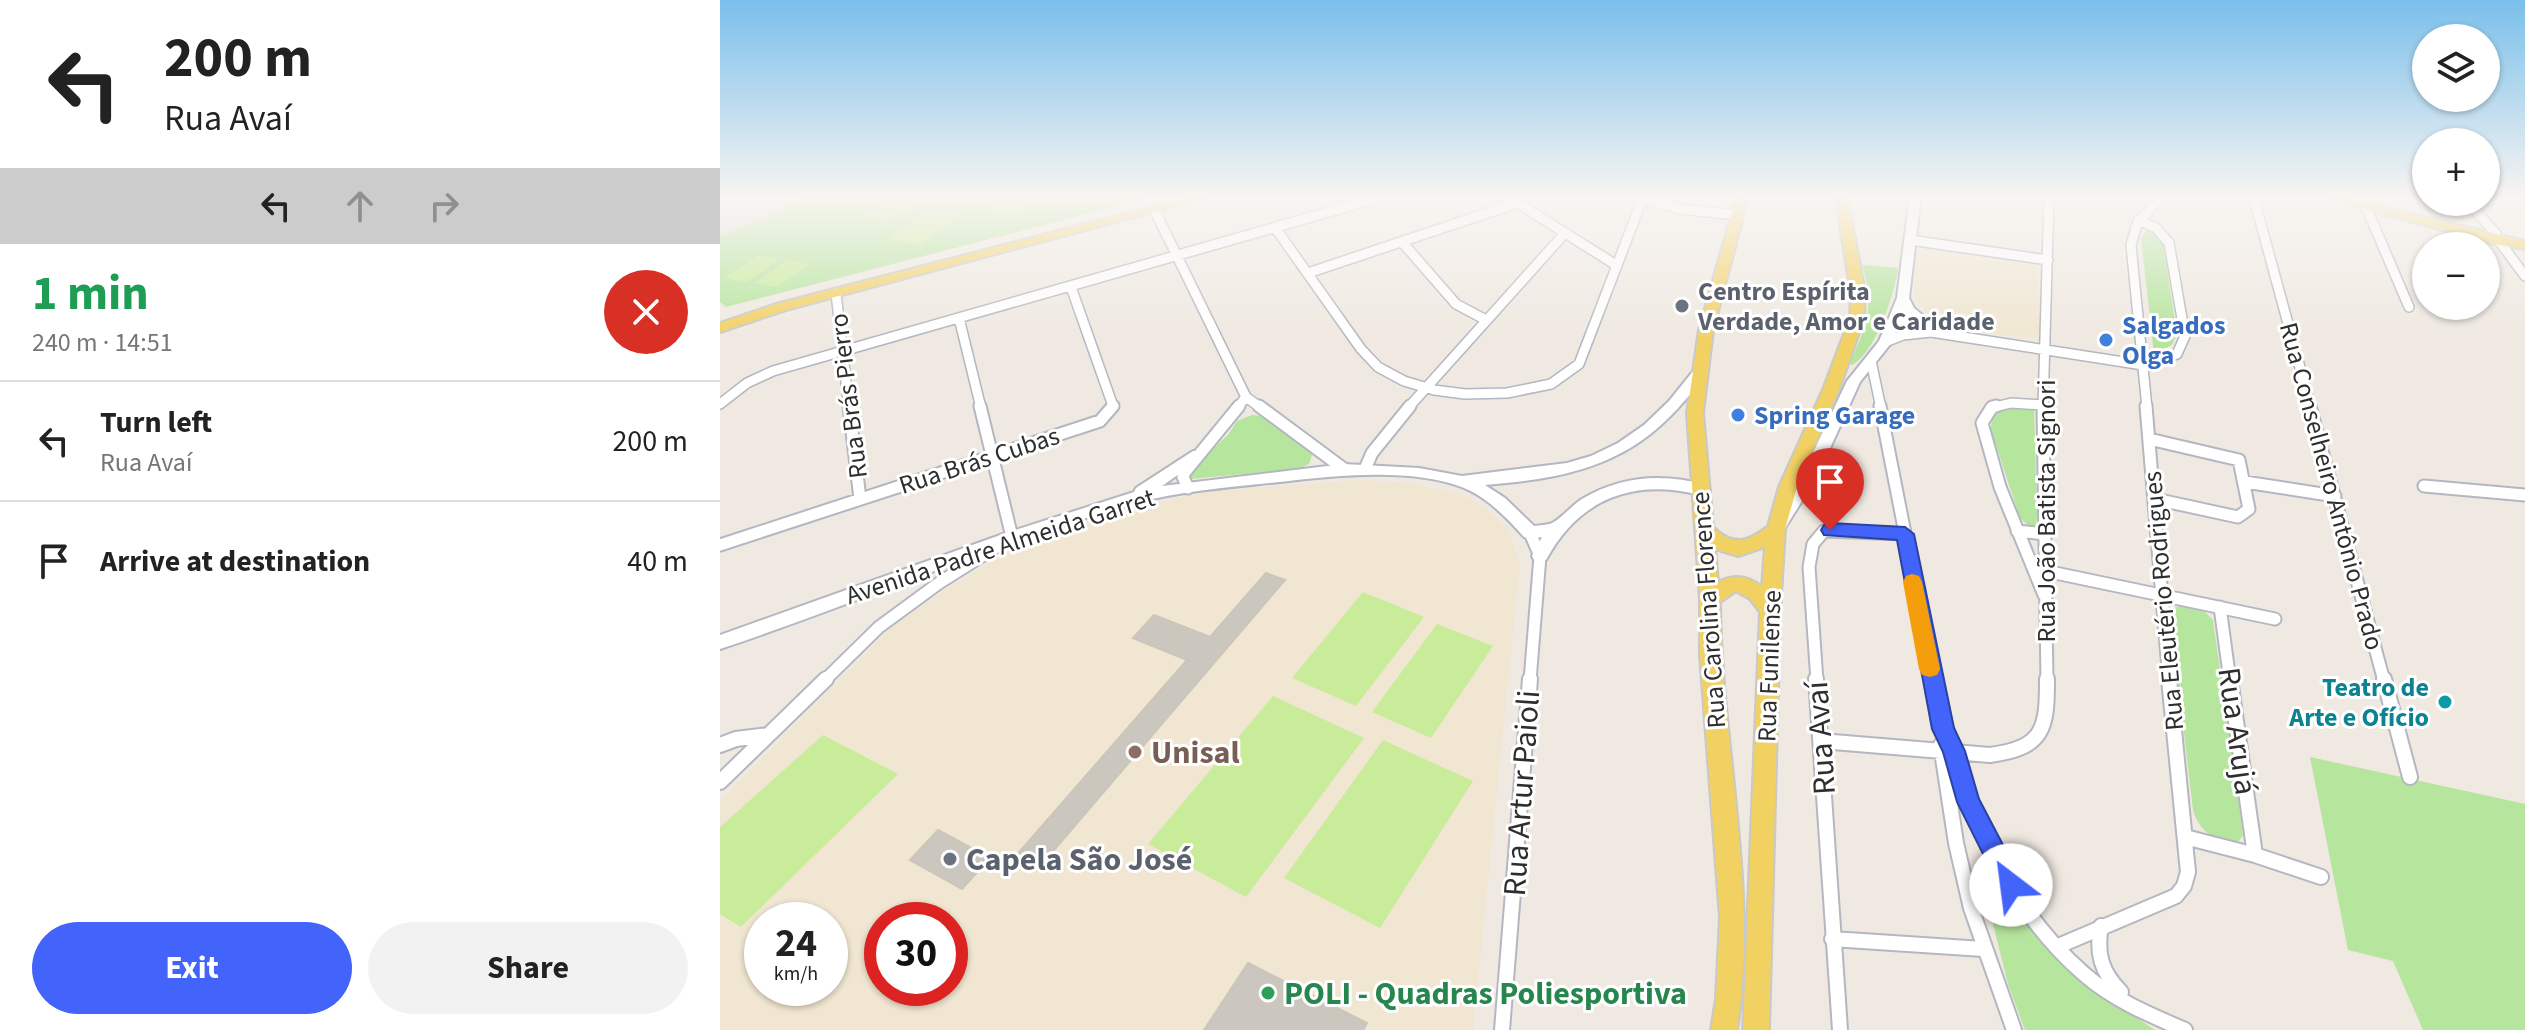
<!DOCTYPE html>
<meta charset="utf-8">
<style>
:root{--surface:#fff;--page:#f2f2f2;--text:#222;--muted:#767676;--line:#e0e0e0;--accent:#4264fb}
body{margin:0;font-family:"Source Sans 3",sans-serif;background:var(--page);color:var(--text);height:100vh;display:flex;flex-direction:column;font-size:30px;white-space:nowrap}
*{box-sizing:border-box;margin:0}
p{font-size:26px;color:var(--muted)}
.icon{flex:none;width:44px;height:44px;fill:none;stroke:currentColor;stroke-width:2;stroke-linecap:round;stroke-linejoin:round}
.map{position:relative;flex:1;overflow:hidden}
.drawer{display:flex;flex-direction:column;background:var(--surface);width:720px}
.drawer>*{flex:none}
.guide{background:#fff;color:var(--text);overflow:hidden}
.tools{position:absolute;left:1692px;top:24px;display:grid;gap:16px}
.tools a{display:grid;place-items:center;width:88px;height:88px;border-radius:50%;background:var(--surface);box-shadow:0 2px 6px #0004;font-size:40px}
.speed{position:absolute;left:24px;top:902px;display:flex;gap:16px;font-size:40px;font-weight:700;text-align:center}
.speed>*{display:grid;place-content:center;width:104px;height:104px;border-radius:50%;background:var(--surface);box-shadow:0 2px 6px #0004;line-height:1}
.speed small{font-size:20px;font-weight:400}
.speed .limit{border:12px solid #d22;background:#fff;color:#111}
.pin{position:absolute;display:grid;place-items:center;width:68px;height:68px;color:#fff;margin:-82px -34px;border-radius:50% 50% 50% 0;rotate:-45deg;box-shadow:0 0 8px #0007}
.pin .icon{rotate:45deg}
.me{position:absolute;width:88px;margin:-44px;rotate:330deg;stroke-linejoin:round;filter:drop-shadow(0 0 6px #0008)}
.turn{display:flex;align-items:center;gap:28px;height:168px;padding:0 32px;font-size:36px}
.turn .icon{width:104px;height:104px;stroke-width:2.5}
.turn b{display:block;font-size:56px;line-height:68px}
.lanes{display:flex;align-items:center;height:76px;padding:0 32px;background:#0003;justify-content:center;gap:40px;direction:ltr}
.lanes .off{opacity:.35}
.round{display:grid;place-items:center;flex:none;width:84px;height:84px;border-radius:42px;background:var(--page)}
.overview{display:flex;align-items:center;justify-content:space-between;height:136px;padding:0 32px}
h1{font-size:48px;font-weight:700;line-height:60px;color:#1e9e55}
.button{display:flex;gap:16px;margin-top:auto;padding:16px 32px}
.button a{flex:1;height:92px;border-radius:48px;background:var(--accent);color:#fff;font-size:32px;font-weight:700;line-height:92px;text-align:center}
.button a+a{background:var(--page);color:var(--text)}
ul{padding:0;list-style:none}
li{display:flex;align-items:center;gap:24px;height:120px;padding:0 32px;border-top:2px solid var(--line)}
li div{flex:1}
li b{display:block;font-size:30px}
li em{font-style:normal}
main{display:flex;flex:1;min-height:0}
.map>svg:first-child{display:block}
</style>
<main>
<section class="drawer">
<div class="guide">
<div class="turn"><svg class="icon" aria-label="left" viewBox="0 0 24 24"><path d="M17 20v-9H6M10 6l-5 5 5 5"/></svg><div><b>200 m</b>Rua Avaí</div></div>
<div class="lanes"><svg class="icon" aria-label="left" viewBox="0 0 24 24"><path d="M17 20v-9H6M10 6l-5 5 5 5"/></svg><svg class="icon off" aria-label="ahead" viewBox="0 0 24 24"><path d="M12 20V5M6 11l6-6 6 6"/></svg><svg class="icon off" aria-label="right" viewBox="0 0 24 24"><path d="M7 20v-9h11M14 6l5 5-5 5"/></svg></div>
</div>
<div class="overview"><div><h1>1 min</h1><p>240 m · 14:51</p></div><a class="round" style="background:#d93025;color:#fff"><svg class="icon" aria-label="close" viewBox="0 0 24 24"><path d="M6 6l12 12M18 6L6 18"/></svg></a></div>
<ul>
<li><svg class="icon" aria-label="left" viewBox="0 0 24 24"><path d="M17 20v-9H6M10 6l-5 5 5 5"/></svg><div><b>Turn left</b><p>Rua Avaí</p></div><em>200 m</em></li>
<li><svg class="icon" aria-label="arrive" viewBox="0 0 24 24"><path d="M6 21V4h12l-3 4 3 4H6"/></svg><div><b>Arrive at destination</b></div><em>40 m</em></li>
</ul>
<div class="button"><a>Exit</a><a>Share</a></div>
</section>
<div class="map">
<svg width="1805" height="1030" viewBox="0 0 1805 1030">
<rect width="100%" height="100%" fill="#efe9e1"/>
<path fill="#f0e6d1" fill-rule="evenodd" d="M1202 247 1318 265 1320 331 1316 337 1288 336 1213 320 1194 297 1196 261 1198 250Z
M639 480 690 483 739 494 766 507 788 529 800 563 753 1030H0V801L178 621 302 541 474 493ZM42 920H110V988H42ZM162 920H230V988H162Z"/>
<path fill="#b6e59e" d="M0 195H441L6 307 0 302Z
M1427 230 1433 232 1443 244 1457 333 1452 345 1434 354 1421 238Z
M1142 265 1178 268C1175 294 1155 353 1132 365L1129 364C1147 326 1155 307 1142 265Z
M1284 407 1314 409 1317 517 1316 525 1310 527 1300 518 1271 430 1272 414Z
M532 415 540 416 590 450 592 455 589 464 579 469 470 479 469 471 508 435 517 421Z
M1460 606 1485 612 1493 620 1523 835 1519 841C1495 843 1479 831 1473 810L1450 613 1453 608Z
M1590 757 1805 804V1030H1703L1673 961 1628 950Z
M1275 901 1293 908 1357 978 1435 1030H1305L1288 984 1271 916 1270 905Z"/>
<path fill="#c9ec9a" d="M177 195 204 198 168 223 142 218Z
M287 195H325L301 213 270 208Z
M210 210 241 215 200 245 168 240Z
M38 256 60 259 27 282 4 278Z
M68 260 90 264 57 287 35 283Z
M643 592 704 617 636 706 572 678Z
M717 624 773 646 711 738 652 712Z
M553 696 644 738 526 897 428 844Z
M103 735 178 774 21 927 0 914V827Z
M663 740 753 781 660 928 564 878Z"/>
<path fill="#dfdcd8" d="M0 195H84L45 219 0 237Z"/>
<path fill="#cbc7bf" stroke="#cbc5ba" stroke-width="2" d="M546 573 565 580 317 870 294 858 467 660 413 638 434 615 490 637Z
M218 830 270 858 242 889 190 860Z
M528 963 647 1023 643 1030H484Z"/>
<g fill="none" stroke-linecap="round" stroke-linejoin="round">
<g stroke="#b4b7c1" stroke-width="12">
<path id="street-far2" d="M785 195 896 265
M913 195 959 209 1017 215
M1533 195 1591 408
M1748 202 1776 234
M1646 207 1689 307
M434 209 526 397 541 408
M556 229 641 349 658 367 684 381 714 390 745 394 787 393 831 384 859 364 924 195
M1190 240 1328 260
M1779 241 1805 276
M682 242 736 304 766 320
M588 273 797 203
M351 287 393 406 391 408
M116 293 129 408
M239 318 261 408
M1175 320 1207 328
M1165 342 1183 335 1211 332 1423 365 1457 354 1465 336 1449 243 1436 228 1418 220
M1151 361 1161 408
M0 404 27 383 53 371 668 195
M517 408 526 397
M688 408 845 233
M1271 408 1291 403 1323 405
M1323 408 1329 195
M1427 408 1411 245 1417 224 1442 195"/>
</g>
<g stroke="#b4b7c1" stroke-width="15">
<path id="street-far1" d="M129 406 140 499
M539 406 624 469
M1160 406 1214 681
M1276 406 1272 407 1262 423 1280 487 1324 595
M1323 406 1327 681
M1426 406 1449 681
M1590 406 1664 681
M1429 439 1519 460 1529 509 1518 517 1435 499
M645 469 652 453 690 406
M1525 482 1615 496
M1704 486 1805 495
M468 488 463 477 465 472 519 406
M1297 531 1325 534
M0 545 380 421 393 406
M1321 570 1555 619
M1500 607 1510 681
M104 681 159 627 219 583 292 537 260 406
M810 681 820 556 810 533
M1097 681 1089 567 1093 544 1104 531 1185 534"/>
</g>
<g stroke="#b4b7c1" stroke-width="18">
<path id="street" d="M1096 679 1120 1030
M1214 679C1238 788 1277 898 1364 974 1392 999 1430 1015 1465 1030
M1510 679 1535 855
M1664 679 1690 777
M1101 741 1270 755C1325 748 1327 727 1327 679
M0 745 16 739 48 735
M1221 745 1236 843 1251 908 1294 1030
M0 782 106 679
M1465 837 1535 855 1601 877
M1251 908 1266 893H1277L1300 902
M1381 926C1376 953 1381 972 1401 992
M1112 939 1263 949
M1336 947 1456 896 1464 886 1468 872 1449 679
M782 1030 810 679"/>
</g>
<g stroke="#b4b7c1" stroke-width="4">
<path id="secondary" d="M1190 195H1201L1189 298 1194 308 1218 328 1216 331H1206L1184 312 1172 342 1140 382 1097 477 1065 528H1053L1051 524 1082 476 1127 381 1159 341 1168 320 1177 298Z
M979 369 986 373C926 459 866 477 765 485L785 498 814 526C819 525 828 525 832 523 842 518 852 505 862 499 901 476 943 473 986 485L988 489 980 495C913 478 859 499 826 560H814L812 556 822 537 810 539 804 537C787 518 768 498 744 488 695 468 620 475 569 481 517 487 463 490 413 504 272 544 138 603 0 649V635L286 533 414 492 416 488 473 451H483L486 455 442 486 624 464 699 468 742 476 847 463 871 456 898 443 924 425 949 401 974 370Z"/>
</g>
<g stroke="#c9c9c9" stroke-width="4">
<path id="primary" d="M477 195H497L66 310 0 332V323L56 304Z
M1017 195H1029L993 330 983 413 993 527C1013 547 1028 542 1048 526L1059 487 1104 387 1130 318 1131 293 1115 195H1127L1145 293 1144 318 1120 387 1077 487 1065 529 1060 611 1049 1030H1023L1040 612 1030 599 1016 591 1000 602C1001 744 1039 888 1017 1030H991L996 999 1000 918 980 655V599L967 413 979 330ZM1045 547 1042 587C1028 575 1014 574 998 582L995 549 1018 556Z
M1594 195H1614L1805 241V249L1774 244Z"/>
</g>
<use href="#street-far2" stroke="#fff" stroke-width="9"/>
<use href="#street-far1" stroke="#fff" stroke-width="11"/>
<use href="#street" stroke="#fff" stroke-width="14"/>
<use href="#secondary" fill="#fff" fill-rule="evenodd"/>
<use href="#primary" fill="#f2d163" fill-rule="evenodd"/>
</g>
<linearGradient id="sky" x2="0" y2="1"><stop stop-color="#7abfeb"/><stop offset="0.58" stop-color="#f8f5f2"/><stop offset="1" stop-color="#f8f5f2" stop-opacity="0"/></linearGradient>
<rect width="1805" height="339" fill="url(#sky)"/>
<path fill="#4264fb" stroke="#2b41a3" stroke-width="2" d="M1110 523 1185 527 1194 534 1234 728 1245 751 1259 799 1304 885 1300 894 1291 897 1283 894 1237 802 1223 752 1212 729 1177 540 1104 535 1101 530 1104 525Z"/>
<path fill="#f59e0b" d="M1192 574 1199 576 1202 582 1220 669 1217 675 1210 677 1202 675 1199 669 1183 582 1186 576Z"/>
<g fill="#6b7280" stroke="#fff" stroke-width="3">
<circle cx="962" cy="306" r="8"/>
<circle cx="230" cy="859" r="8"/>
</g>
<g fill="#3f7fe0" stroke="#fff" stroke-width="3">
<circle cx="1386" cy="340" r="8"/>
<circle cx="1018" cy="415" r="8"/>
</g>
<circle fill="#0f9aa8" stroke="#fff" stroke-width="3" cx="1725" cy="702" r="8"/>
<circle fill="#8d6e63" stroke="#fff" stroke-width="3" cx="415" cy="752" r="8"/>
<circle fill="#2e9e5b" stroke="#fff" stroke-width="3" cx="548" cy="993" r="8"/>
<g text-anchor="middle" stroke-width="6" stroke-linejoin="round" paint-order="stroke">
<g font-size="26" font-weight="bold" fill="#5b616d" stroke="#fff" text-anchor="start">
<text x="978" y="300">Centro Espírita<tspan x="978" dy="30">Verdade, Amor e Caridade</tspan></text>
</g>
<g font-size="26" font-weight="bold" fill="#366cbe" stroke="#fff" text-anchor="start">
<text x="1402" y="334">Salgados<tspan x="1402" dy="30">Olga</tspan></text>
<text x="1034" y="424">Spring Garage</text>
</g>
<g font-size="26" fill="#2e2e2e" stroke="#fff">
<text transform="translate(128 396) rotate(-97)" y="9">Rua Brás Pierro</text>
<text transform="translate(259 460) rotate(-18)" y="9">Rua Brás Cubas</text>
<text transform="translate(1612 486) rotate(75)" y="9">Rua Conselheiro Antônio Prado</text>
<text transform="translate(1326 511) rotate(-90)" y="9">Rua João Batista Signori</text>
<text transform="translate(280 546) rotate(-18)" y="9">Avenida Padre Almeida Garret</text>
<text transform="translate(1443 601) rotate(-95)" y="9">Rua Eleutério Rodrigues</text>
<text transform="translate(988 610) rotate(-94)" y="9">Rua Carolina Florence</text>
<text transform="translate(1049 666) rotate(-88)" y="9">Rua Funilense</text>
</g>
<g font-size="26" font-weight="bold" fill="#0d838f" stroke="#fff" text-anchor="end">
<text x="1709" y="696">Teatro de<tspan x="1709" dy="30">Arte e Ofício</tspan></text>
</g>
<g font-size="32" fill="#2e2e2e" stroke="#fff">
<text transform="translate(1518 731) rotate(82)" y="11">Rua Arujá</text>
<text transform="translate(1100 738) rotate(-94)" y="11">Rua Avaí</text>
<text transform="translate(801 793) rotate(-86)" y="11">Rua Artur Paioli</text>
</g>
<g font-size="32" font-weight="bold" fill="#785e54" stroke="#fff" text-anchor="start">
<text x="431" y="763">Unisal</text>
</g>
<g font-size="32" font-weight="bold" fill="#5b616d" stroke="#fff" text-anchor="start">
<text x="246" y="870">Capela São José</text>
</g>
<g font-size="32" font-weight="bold" fill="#27864d" stroke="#fff" text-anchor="start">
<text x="564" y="1004">POLI - Quadras Poliesportiva</text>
</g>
</g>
</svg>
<div class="tools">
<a><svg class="icon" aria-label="layers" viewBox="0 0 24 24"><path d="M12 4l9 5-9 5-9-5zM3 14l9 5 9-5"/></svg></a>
<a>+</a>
<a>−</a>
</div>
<div class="speed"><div>24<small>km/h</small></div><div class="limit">30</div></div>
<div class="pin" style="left:1110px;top:530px;background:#d93025"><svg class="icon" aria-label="arrive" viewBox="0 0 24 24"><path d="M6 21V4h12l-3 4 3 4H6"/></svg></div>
<svg class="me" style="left:1291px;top:885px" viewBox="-20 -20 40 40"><circle r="19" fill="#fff"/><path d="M0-13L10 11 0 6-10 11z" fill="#4264fb"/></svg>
</div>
</main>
